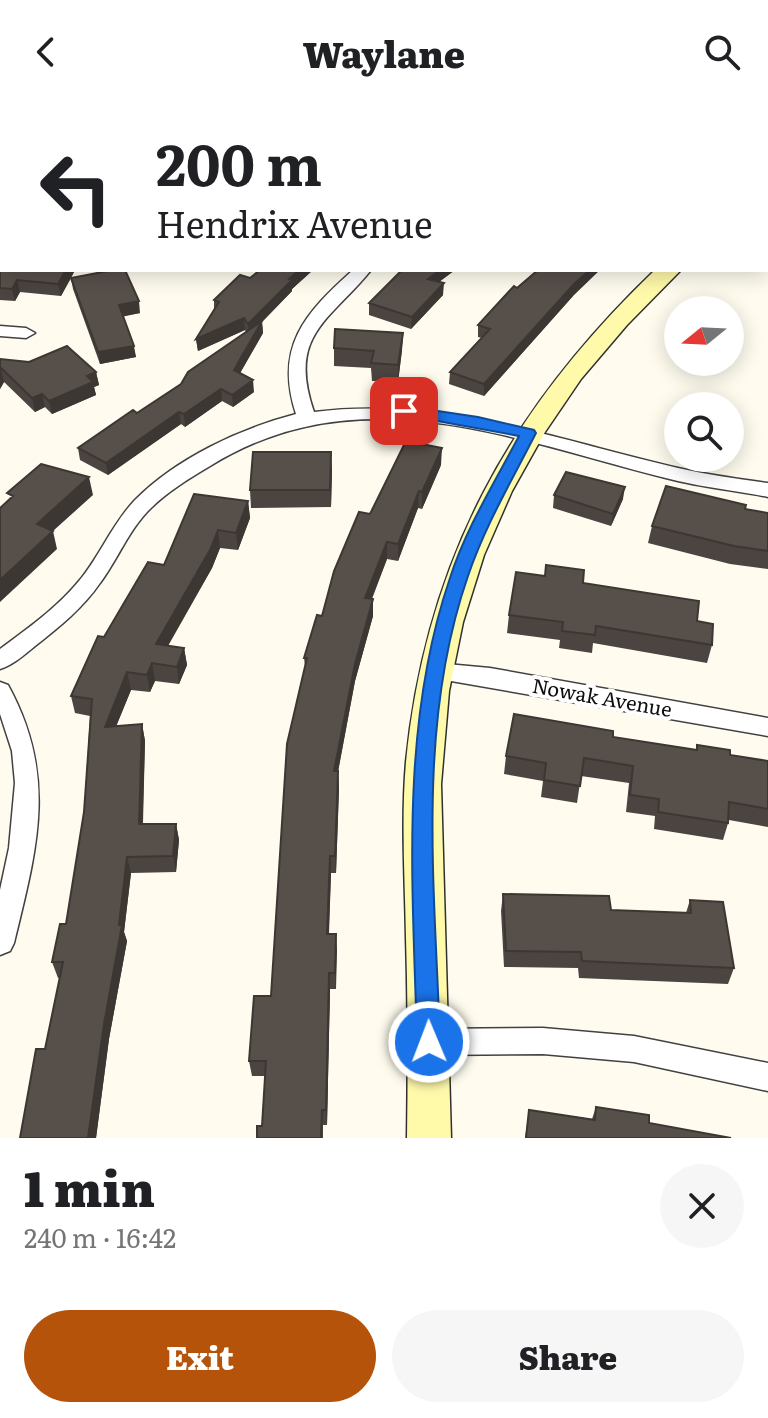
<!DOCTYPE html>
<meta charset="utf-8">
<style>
:root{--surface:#fff;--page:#f6f6f6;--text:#202124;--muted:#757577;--accent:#b45309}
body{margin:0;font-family:Literata,serif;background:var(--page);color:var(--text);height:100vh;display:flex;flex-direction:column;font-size:30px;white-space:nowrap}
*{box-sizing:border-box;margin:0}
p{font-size:26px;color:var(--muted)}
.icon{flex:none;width:44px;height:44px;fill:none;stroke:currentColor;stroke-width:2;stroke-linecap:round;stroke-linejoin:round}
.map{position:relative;height:1034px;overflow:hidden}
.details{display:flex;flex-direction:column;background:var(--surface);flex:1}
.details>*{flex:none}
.banner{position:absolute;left:0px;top:0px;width:768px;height:168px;box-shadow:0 4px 20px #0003;background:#fff;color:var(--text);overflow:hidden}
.needle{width:52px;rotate:252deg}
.fabs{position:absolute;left:664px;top:192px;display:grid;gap:16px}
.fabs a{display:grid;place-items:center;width:80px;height:80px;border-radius:50%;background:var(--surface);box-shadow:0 4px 20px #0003;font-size:40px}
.pin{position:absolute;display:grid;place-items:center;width:68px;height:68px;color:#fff;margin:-34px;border-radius:16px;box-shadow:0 4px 12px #0006}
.me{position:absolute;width:88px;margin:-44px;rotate:359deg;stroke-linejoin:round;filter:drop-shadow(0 0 6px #0008)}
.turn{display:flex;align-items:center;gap:28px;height:168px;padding:0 24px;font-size:36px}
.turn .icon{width:104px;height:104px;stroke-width:2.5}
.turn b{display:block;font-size:56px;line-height:68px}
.round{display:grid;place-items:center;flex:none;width:84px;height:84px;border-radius:42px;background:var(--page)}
.headline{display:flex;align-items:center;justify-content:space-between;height:136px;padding:0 24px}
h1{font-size:48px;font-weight:800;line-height:60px}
.action{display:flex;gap:16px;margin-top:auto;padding:16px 24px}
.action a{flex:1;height:92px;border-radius:48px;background:var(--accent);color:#fff;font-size:32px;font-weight:800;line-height:92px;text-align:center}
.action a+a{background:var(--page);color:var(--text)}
header{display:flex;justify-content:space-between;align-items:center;height:104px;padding:0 24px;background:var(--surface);font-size:36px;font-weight:800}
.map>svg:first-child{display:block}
</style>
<header><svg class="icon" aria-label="back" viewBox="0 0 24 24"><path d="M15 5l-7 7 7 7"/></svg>Waylane<svg class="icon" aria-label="search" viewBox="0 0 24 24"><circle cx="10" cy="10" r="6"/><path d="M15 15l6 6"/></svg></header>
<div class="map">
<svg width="768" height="1034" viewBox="0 0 768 1034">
<rect width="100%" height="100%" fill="#fffcef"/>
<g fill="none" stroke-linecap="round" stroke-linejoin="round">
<g stroke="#414141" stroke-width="3">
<path id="street" d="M26 0H40V2H26Z
M258 0H278L279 2H259Z
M579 0H596L597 2H580Z
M604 0H621L603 2Z
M766 71 768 72V82L766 81Z
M2 105V117L0 118V106Z
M353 166H371C330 217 287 230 314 308 441 292 557 336 678 364 708 371 738 375 768 379V393C738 387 708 384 678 377 520 339 363 267 210 362 190 374 168 387 151 404 129 425 118 455 100 479 83 504 58 524 35 542 24 551 13 561 0 565V545C28 524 57 504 79 477 100 452 112 420 135 396 177 354 239 325 296 310 274 243 305 209 353 166Z
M0 222 26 224 35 229 26 234 0 232Z
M436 559 490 564 768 614V632L428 573 425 567 428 561Z
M0 578 8 581C58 672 37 744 14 839L10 847 0 851V786L9 744 15 679 12 647 0 610Z
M543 924 634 932 768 959V987L634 958 543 950 429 951 419 947 415 938 419 929 429 925Z"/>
</g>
<g stroke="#303030" stroke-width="3">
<path id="secondary" d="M768 83V97L766 98V84Z
M655 166H681L627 221 581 275 545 328 512 387 484 451 463 518 449 587 441 680 451 1034H407C408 967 408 900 406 834 405 775 401 716 406 658 426 456 510 305 655 166Z"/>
</g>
<use href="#street" fill="#fff" fill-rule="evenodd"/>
<use href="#secondary" fill="#fff9aa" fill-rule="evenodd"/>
</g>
<path fill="#4b4440" d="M0 166H75L71 174 140 209 123 212 136 253 100 260 73 185 71 174 61 192 20 188 15 197 0 196Z
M260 166H313L292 185V187L262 218 263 229 240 269 254 288 233 303 222 297 185 323 181 320 108 371 80 356 78 344 137 309 181 280 246 228 245 226 198 247 196 235 214 205V196L250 174Z
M402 166H455L439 178 443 191 411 225 369 211V199Z
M517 184 573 192 484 292 449 280 450 268 482 234 478 233V221Z
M403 229 402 246 398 278 372 277 371 264 334 262V244Z
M0 255 96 268 99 281 94 283 96 291 52 310 45 303 35 308 4 278 0 285Z
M441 361 422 405 418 404 398 457 387 455 372 495H373V512L355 577 338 667 339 684 336 769H331L329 830H336V885H330L327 1021H323V1034H257L262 1022 265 972H252L249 957 271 892 305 562 304 554 322 512 370 410Z
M332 365 331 403 251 404 250 386Z
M554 391 623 395 611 422 553 404Z
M248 397 250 414 238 446 220 444 212 464 168 542 184 544 187 561 179 580 155 577 150 588 131 586 116 622 142 620 145 637 143 720H176L179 736 176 768 131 769 124 828 127 837 109 935 96 1034H20L45 945 60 874H58L52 858 66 820 84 708 90 612 75 609 71 592 104 533 164 461Z
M745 405 768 409V465L730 460 648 439 652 422Z
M583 479 697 517 712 541 707 559 593 539 592 549 559 544 560 536 507 529 509 511Z
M613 633 696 646 697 641 730 651 768 657V723L729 716 723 736 654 725 655 712 626 708 629 679 581 672 577 699 541 693 543 677 504 670 506 652Z
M503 790 611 806 686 809 690 796 734 864 728 880 579 874 578 864 504 863 501 807Z
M596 1003 649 1019 731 1034H525L529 1006 592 1015Z"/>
<path fill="#3d3734" d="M66 166H75L61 192 58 180Z
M299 166H313L292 185V187L262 218 263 229 235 278 234 266 249 232 248 220 289 175Z
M440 166H455L428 186V175Z
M590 166H600L573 192 484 292V280L574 180Z
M17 176 20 188 15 197 12 185Z
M444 179 443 191 411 225 412 213Z
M139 197 140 209 121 213 119 201Z
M244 214 245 226 198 247 196 235Z
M403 229 402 246 398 278V261Z
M134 242 136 253 100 260 98 248Z
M1 264 4 278 0 285V266Z
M96 268 99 281 94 283 96 291 52 310 49 297 87 272Z
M253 276 254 288 233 303 232 291Z
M221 285 222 297 185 323 184 310Z
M42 290 45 303 35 308 32 294Z
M179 308 181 320 108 371 106 359Z
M442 344 441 361 422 405V388Z
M331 348 332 365 331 403 330 386Z
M89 373 93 391 53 427 57 445 0 498V476L37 420Z
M625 383 623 395 611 422 613 410Z
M419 387 418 404 398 457V440Z
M248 397 250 414 238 446 236 429Z
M218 426 220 444 212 464 159 557 156 540Z
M387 438V455L365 511V494Z
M373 495V512L355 577 335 684 334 667 355 560Z
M184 544 187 561 179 580 177 563Z
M152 559 155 577 150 588 147 571Z
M127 568 131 586 109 640 105 623Z
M142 620 145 637 142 737 139 720Z
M338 667 339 684 336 769 335 752Z
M176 720 179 736 176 768 173 752Z
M330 752 331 769 328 846 327 830Z
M127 753 131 769 124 828 127 837 109 935 96 1034H88L119 821Z
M336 830 337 846 336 885 335 869Z
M329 869 330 885 327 1021 326 1006Z"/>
<path fill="#574f4a" stroke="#3d3734" stroke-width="2" d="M69 0H186V2H69Z
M205 0H225L229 2H199Z
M351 0H386L385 2H349Z
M657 0H768V38L766 39V2H659L660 1Z
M2 163V166H66L58 180 17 176 12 185 0 184V166Z
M113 166H125L139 197 119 201 134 242 98 248 71 174Z
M260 166H299L289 175 292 176 248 220 244 214 196 235 219 198 214 196 240 171 250 174Z
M402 166H440L428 175 444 179 412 213 369 199Z
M538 166H590L574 180 484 280 450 268 490 225 478 221 514 182 517 184Z
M262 217 234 266 253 276 232 291 221 285 184 310 179 308 106 359 78 344 133 306 137 309 181 280 188 268Z
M335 225 403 229 398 261 371 259 374 247 334 244Z
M67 242 96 268 87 272 93 278 49 297 42 290 32 294 1 264 0 266V255L29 258Z
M406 337 442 344 422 388 419 387 398 440 387 438 365 494 373 495 355 560 334 667H338L335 752H330L327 830H336L335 869H329L326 1006H322L321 1034H257V1022H262L266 957H249L254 892H271L287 640 307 554H304L317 511 322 512 334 467 359 408 370 410Z
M253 348H331L330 386H250Z
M41 360 89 373 37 420 53 427 0 476V404L13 392 7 389Z
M566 368 625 383 613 410 554 391Z
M666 382 746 401 745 405 768 409V447L734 442 652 422Z
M194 390 248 397 236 429 218 426 210 446 156 540 184 544 177 563 152 559 147 571 127 568 105 623 142 620 139 720H176L173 752 127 753 119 821H122L104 920 88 1034H20L36 945H45L63 858H52L60 820H66L84 708 92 595 71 592 98 532 104 533 148 458 164 461Z
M546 461 584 466 583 479 699 497 697 517 713 520 712 541 596 522 595 531 562 527 563 518 509 511 516 468 545 472Z
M514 610 613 627V633L697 646V641L730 646V651L768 657V705L729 698 728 719 658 708 659 695 630 691 633 662 584 654 580 682 544 676 546 659 506 652Z
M503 790 609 792 611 806 691 809 690 796 723 798 734 864 582 857 581 848 506 847Z
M596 1003 649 1011V1019L731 1034H526L529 1006 595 1016Z"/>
<path fill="#1a73e8" stroke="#114b97" stroke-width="2" d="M404 302 478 313 534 326 536 329C512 376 485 422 468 472 416 621 435 784 440 938L437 945 429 949 420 945 417 938C413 783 399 623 450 474 466 424 495 378 519 332L399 310 396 307Z"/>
<g text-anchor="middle" stroke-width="8" stroke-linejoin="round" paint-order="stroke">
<g font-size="20" fill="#0e0e0e" stroke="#fff">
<text transform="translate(602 594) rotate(10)" y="7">Nowak Avenue</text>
</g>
</g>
</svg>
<div class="fabs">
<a><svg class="needle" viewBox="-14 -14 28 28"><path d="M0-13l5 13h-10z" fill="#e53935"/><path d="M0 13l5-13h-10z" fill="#757577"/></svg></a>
<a><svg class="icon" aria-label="search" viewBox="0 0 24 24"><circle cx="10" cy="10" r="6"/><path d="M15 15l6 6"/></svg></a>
</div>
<div class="pin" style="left:404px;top:307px;background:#d93025"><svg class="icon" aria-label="arrive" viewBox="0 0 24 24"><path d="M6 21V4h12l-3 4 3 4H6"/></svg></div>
<svg class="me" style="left:429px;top:938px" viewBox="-20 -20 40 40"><circle r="17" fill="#1a73e8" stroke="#fff" stroke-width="3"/><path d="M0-11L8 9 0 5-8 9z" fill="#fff"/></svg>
<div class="banner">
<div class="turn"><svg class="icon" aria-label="left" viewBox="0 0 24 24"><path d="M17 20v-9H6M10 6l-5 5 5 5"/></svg><div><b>200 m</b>Hendrix Avenue</div></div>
</div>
</div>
<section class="details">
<div class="headline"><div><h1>1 min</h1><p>240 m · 16:42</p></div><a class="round"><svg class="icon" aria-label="close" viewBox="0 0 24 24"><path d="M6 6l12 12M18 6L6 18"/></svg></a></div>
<div class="action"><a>Exit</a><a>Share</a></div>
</section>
